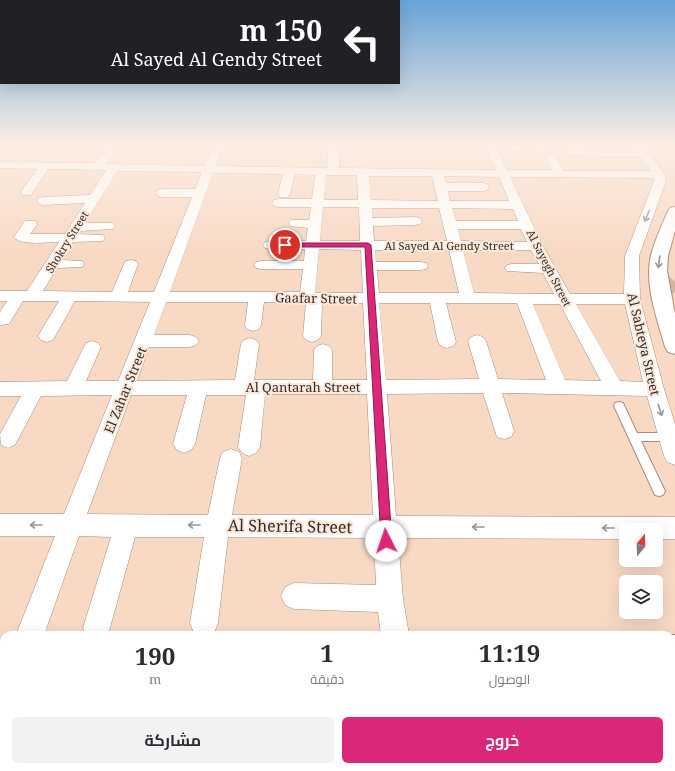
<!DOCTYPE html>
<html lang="ar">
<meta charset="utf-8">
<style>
:root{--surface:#fff;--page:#f2f2f3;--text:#2b2b33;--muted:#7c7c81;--accent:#db2777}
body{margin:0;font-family:"Noto Serif",Cairo,serif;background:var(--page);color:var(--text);direction:rtl;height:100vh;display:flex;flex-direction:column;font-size:15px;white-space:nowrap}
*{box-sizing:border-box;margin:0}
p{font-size:13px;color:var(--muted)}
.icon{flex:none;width:22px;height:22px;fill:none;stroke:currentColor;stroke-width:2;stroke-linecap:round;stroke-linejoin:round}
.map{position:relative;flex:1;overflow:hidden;direction:ltr}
.drawer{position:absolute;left:0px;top:631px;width:675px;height:140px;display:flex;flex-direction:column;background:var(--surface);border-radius:12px 12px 0 0;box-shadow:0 4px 16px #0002;direction:rtl}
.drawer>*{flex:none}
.guide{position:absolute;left:0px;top:0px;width:400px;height:84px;box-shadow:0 4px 16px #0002;direction:rtl;background:#202124;color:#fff;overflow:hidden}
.needle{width:26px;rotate:19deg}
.controls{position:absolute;left:619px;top:523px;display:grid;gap:8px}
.controls a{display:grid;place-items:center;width:44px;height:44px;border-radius:6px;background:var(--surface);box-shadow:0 4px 16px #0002;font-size:20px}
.pin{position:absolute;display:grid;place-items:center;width:34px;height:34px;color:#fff;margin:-17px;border:2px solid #fff;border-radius:50%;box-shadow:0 1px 4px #0007}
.me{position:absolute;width:44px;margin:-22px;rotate:356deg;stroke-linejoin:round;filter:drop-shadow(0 0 3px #0008)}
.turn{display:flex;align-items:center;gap:14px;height:84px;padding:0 12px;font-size:18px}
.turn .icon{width:52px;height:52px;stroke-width:2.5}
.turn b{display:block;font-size:28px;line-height:34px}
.eta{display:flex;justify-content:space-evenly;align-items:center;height:68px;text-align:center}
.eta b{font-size:24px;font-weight:700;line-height:28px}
.button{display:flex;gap:8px;margin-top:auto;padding:8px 12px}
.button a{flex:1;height:46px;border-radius:6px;background:var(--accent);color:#fff;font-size:16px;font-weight:700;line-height:46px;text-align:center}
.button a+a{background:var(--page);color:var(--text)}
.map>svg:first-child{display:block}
</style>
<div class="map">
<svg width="675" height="771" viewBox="0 0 675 771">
<rect width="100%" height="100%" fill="#f8d9c4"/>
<path fill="#f3cdb5" d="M675 705V771H559L566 767H671V707Z"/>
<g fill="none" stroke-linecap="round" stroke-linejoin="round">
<path stroke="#d1b6a4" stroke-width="17" stroke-dasharray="17 8" stroke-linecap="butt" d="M662 293 675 280"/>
<g stroke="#a98d7a" stroke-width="2">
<path id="lane" d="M619 402 623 403 637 433H669L673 434 674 437 673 440 669 441H641L665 491 663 495 659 496 655 495 614 406 615 403Z"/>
</g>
<g stroke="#a98d7a" stroke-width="1">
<path id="street" d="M213 145H223L216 166 327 168 329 145H339V168L496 170 485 145H495L507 170H552L545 158 551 155 555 156 564 171H651L640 157 568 155 563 152 568 149 636 150 632 145H642L665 175 666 181 639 256 640 299 664 389 675 424V465L667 462 664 456 647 396 502 393 514 431 511 437 504 439 497 437 483 393 387 394 396 516 675 517V539H656V530H626V539L398 538 403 599 409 635H381L378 612 294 609 285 605 281 596 285 587 294 583 376 585 374 538 228 537 218 623 214 633C207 636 201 636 194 633L190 623 204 537H135L108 635H86L83 628 111 537 79 536 44 635H16L55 536H0V514H64L112 395 41 396 15 445 8 448 1 445 0 434 21 396H0V382L67 381 86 343 92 341 98 343 101 347 86 381H118L150 302 75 301 53 340 47 342 41 340 38 336 59 301H23L9 324 0 325V312L7 301H0V291H27L59 242C48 242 20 246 14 237L25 221H35L37 224 30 234H65L85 203 43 205 39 204 37 201 39 198 43 197 90 195 106 170 48 169 31 195H23L21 192 37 169 0 168V162L94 163 109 147 113 146 118 149 106 164 205 166ZM117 171 202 172 195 189H162L158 190 156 193 158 196 162 197H192L154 292H128L138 264 136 261 131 260 126 261 124 264 112 292 43 291 57 268 82 267 84 264 82 261 62 260 73 242 103 241 105 238 103 235 78 234 80 231 113 229 115 226 113 223H85ZM213 173 283 174 278 194 280 197H288L290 194 295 174 315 175 312 199H278L274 200 272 203 274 206 278 207H311L309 220H291L289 223 291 226 308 228 306 241H270L265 242 263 245 265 248 270 249H305L304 261H261L256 262 254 265 256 268 261 269H303L300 292H170ZM326 175H357L358 200H324ZM369 176H432L438 201 371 200ZM444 176 499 177 509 201H450L448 191H483L487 190 489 187 487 184 483 183H446ZM510 177 654 178V181L625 256 624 294H570L543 246ZM323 207H359L360 241H320ZM372 208H439L447 241H374L373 226 415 225 420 224 422 221 420 218 415 217 372 218ZM452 208 513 209 518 221H456ZM458 229H521L527 242 461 241ZM319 249 361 250 363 293H315ZM375 250H449L459 293H379L377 270H421L426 269 428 266 426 263 421 262H376ZM463 250H531L539 264H512L507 265 505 268 507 271 543 273 554 294 474 293ZM166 302H248L245 325 247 329 253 331 259 329 261 325 264 302 306 303 303 336 306 340 312 342 318 340 321 336 322 302 363 303 367 380H332V350L329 346 323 344 317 346 314 350 313 380H254L259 344 256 340 250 338 244 340 241 344 235 380 137 381 149 347H190L196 345 199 341 196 337 190 335H154ZM379 303H430L438 342 441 346 447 348 453 346 456 342 446 303H517L546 380 498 379 486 341 483 337 477 335 471 337 468 341 479 379 386 380ZM533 304H560L601 381 565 380ZM576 304H625L643 382 620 381ZM265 394H367L373 515H232L242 458 239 452 231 449 223 452 220 458 208 515 87 514 131 395H187L173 444 177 450 184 453 191 450 195 444 206 395H246L238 447 242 453 249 456 256 453 260 447Z
M384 145H394V147L389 150 385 149Z
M509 145H519L521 149 520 151H512Z
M535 145H545L548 150 547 152H539Z
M4 691V731L0 732V693Z"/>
</g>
<g stroke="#a98d7a" stroke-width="2">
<path id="secondary" d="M675 207V231L668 256 667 271 675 314V354L668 352 665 347C657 318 644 285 651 255 655 240 662 225 668 211L670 208Z"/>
</g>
<g stroke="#a98d7a" stroke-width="2">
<path id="primary" d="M667 311 675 313V328C668 326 662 324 657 317L660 313Z
M670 635H675V667H671Z
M336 767H379L377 771H334Z"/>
</g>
<use href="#lane" fill="#fff" fill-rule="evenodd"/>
<use href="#street" fill="#fff" fill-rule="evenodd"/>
<use href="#secondary" fill="#fff" fill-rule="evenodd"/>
<use href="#primary" fill="#fff" fill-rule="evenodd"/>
</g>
<defs><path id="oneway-shaft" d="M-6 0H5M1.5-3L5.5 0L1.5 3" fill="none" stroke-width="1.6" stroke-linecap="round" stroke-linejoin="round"/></defs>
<g stroke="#9b9692">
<use href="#oneway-shaft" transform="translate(647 216) rotate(112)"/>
<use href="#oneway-shaft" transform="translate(659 262) rotate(98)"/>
<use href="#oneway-shaft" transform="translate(660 410) rotate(72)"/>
<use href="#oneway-shaft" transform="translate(36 525) rotate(-180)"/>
<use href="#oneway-shaft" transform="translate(194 525) rotate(-180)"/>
<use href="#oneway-shaft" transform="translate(478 527) rotate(-180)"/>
<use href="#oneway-shaft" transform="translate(608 528) rotate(-180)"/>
</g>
<linearGradient id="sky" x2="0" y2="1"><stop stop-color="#67a3d7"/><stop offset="0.57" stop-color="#fceee4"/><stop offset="1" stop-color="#fceee4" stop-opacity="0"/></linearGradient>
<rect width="675" height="253" fill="url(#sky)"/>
<path fill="#db2777" stroke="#8e194d" d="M282 243H368L371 245 392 541 391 545 386 547 382 545 381 541 365 247H285L281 245Z"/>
<g text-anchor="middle" stroke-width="4" stroke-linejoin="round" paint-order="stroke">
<g font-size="11" fill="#372c24" stroke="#fbe8dc">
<text transform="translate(67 242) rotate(-58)" y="4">Shokry Street</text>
<text x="449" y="250">Al Sayed Al Gendy Street</text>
<text transform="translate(549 268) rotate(63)" y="4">Al Sayegh Street</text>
</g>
<g font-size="13" fill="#372c24" stroke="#fbe8dc">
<text transform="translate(316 298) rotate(1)" y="5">Gaafar Street</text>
<text transform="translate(644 344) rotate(77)" y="5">Al Sabteya Street</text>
<text x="303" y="392">Al Qantarah Street</text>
<text transform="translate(125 390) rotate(-68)" y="5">El Zahar Street</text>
</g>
<g font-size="16" fill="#372c24" stroke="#fbe8dc">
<text transform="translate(290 526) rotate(1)" y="6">Al Sherifa Street</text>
</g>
</g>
</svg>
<div class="controls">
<a><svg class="needle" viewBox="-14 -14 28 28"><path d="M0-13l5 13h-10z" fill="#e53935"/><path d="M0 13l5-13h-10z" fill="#7c7c81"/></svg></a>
<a><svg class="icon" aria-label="layers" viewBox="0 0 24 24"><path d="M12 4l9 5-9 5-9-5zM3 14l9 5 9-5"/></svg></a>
</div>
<div class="pin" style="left:285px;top:245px;background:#d93025"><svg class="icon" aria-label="arrive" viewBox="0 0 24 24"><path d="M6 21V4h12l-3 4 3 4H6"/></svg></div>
<svg class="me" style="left:386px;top:541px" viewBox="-20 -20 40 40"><circle r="19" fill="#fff"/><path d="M0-13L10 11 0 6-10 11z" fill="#db2777"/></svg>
<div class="guide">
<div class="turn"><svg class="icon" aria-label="left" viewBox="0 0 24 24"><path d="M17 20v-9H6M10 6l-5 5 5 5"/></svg><div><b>150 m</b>Al Sayed Al Gendy Street</div></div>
</div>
<section class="drawer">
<div class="eta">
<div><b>11:19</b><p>الوصول</p></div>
<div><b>1</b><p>دقيقة</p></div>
<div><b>190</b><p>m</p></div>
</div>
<div class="button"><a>خروج</a><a>مشاركة</a></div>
</section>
</div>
